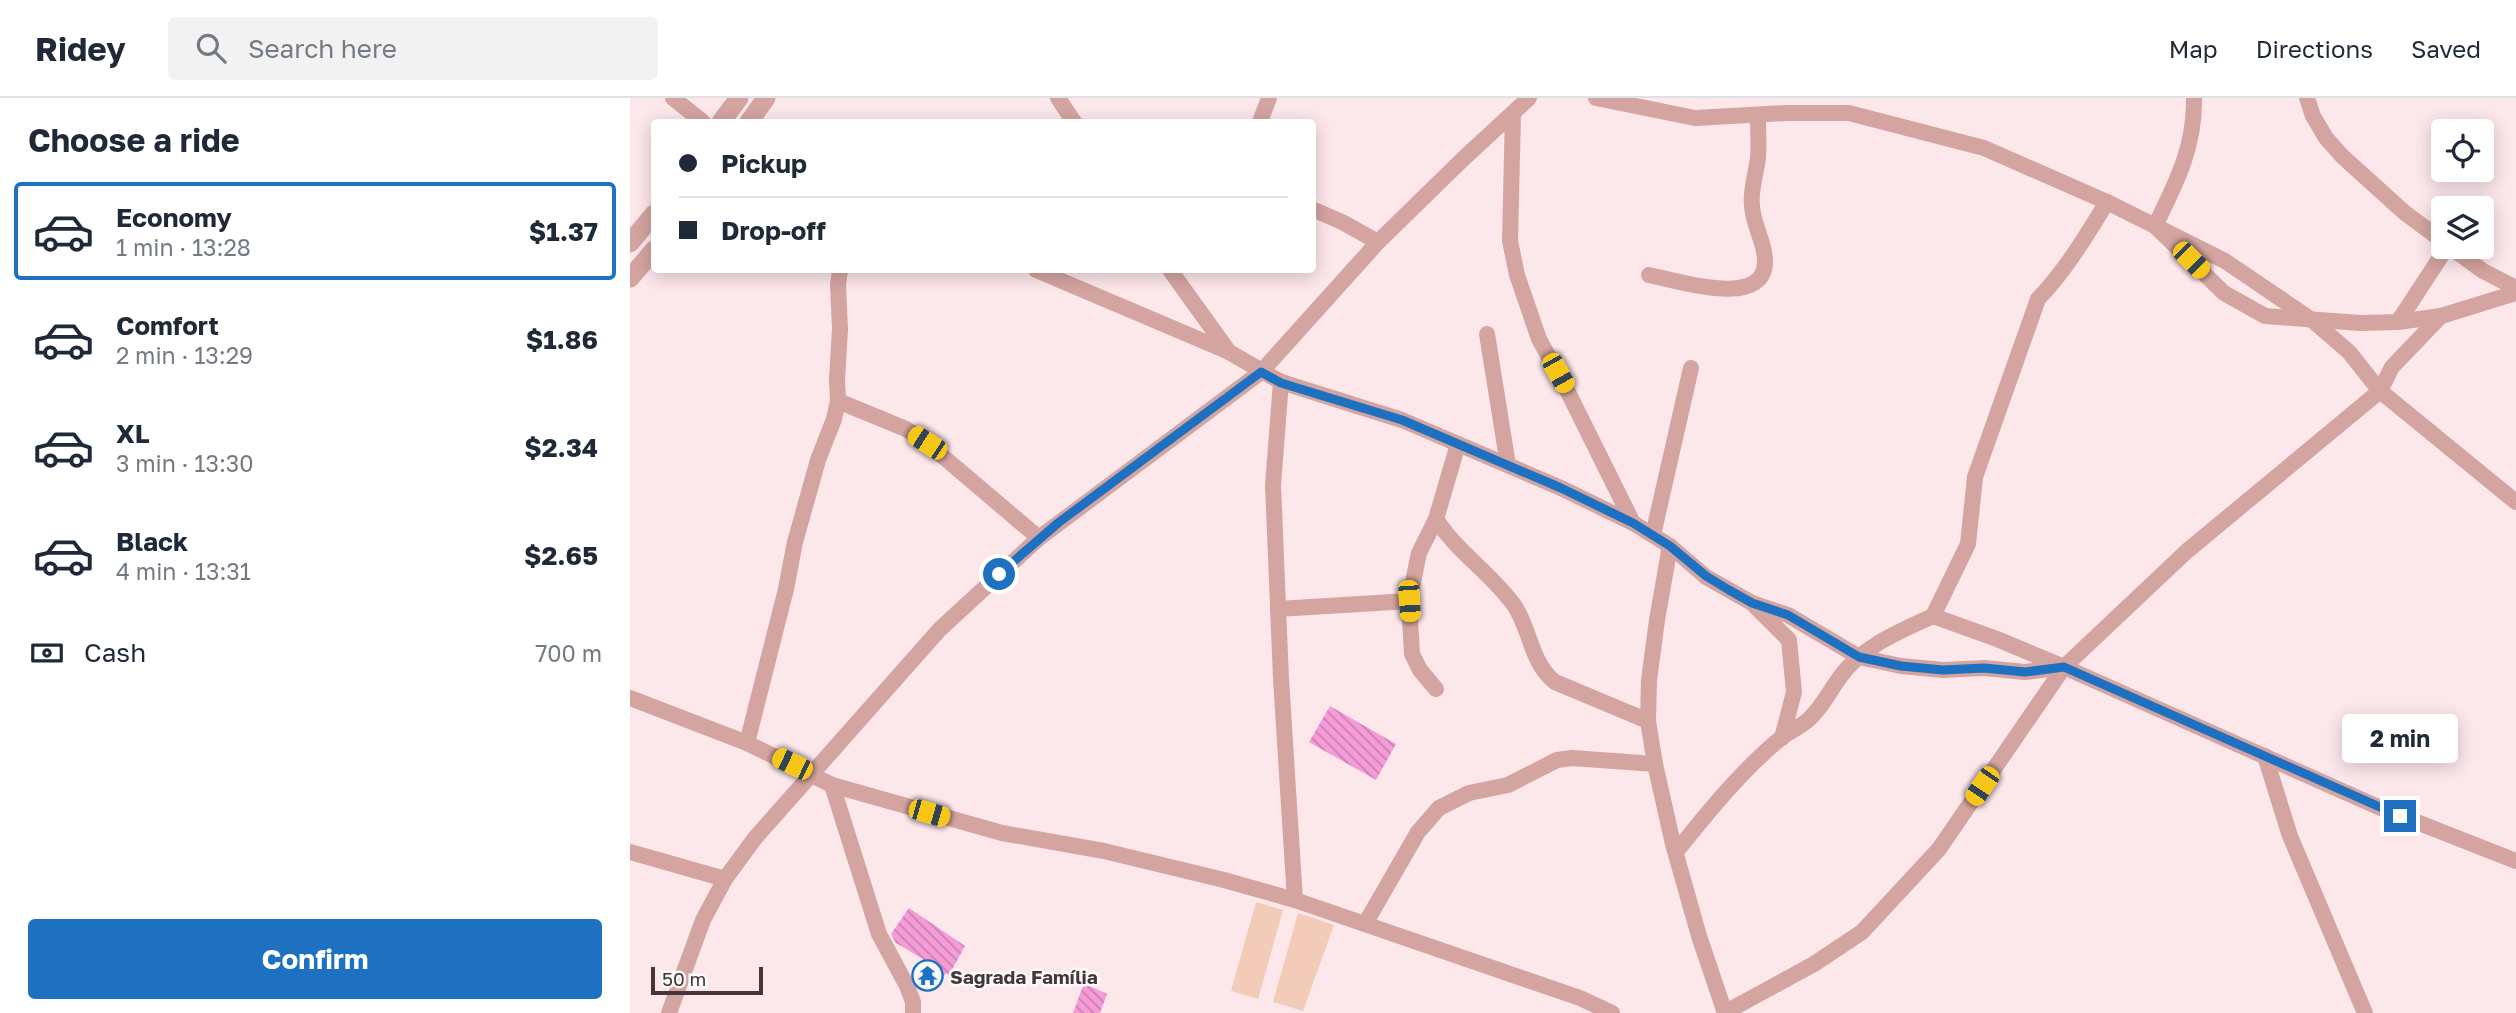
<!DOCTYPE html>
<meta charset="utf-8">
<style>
body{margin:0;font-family:"Golos Text",sans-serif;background:#f2f2f3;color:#1f2937;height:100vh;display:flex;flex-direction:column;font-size:26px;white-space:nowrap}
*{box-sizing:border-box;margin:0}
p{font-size:23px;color:#747a83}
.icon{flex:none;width:38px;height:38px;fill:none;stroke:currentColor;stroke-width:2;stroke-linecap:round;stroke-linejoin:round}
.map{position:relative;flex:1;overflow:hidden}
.panel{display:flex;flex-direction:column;background:#fff;width:630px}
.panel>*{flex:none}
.guide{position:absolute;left:21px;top:21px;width:665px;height:154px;border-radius:7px;box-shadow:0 4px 18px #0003;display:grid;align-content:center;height:154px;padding:0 28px;background:#fff}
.controls{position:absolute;left:1801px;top:21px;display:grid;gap:14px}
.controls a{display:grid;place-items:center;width:63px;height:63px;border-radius:7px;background:#fff;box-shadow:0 4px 18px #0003;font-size:35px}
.scale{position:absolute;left:21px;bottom:18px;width:112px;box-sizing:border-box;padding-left:7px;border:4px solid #433539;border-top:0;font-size:19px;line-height:24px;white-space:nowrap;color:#433539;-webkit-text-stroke:5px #fafafa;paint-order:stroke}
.end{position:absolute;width:32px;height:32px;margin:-16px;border:9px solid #1e71c0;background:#fff;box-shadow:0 0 0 4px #fff}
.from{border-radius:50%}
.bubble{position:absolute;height:49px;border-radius:7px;background:#fff;box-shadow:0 4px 18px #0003;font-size:23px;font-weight:700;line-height:49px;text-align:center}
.car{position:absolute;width:21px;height:42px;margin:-21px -10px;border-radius:9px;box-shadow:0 0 5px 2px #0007;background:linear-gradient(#f5c518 24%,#345 0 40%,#f5c518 0 76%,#345 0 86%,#f5c518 0)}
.guide b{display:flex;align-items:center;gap:24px;height:66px;font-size:26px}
.guide b+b{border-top:2px solid #e0e1e3}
.guide i{width:18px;height:18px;background:#1f2937}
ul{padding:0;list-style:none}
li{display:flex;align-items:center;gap:21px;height:98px;margin:0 14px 10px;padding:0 14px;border:4px solid transparent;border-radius:7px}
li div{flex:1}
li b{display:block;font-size:26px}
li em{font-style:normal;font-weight:700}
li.current{border-color:#1e71c0}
li>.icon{width:63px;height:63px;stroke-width:1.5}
h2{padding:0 28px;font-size:32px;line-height:84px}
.pay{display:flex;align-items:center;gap:18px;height:77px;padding:0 28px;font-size:26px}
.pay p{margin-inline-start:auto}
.action{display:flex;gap:14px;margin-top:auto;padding:14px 28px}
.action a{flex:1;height:80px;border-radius:7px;background:#1e71c0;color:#fff;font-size:28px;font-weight:700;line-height:80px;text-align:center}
header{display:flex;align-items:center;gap:42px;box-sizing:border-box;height:98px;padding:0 35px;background:#fff;border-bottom:2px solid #e0e1e3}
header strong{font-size:33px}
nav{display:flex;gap:38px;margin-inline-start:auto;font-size:24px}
.search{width:490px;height:63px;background:#f2f2f3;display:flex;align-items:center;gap:18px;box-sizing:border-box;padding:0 24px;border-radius:7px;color:#747a83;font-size:26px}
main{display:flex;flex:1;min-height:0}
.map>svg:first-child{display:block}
</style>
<header>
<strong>Ridey</strong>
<div class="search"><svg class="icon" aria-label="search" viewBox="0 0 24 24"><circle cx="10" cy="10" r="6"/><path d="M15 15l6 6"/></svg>Search here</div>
<nav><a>Map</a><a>Directions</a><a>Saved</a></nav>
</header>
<main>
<section class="panel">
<h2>Choose a ride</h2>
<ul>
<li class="current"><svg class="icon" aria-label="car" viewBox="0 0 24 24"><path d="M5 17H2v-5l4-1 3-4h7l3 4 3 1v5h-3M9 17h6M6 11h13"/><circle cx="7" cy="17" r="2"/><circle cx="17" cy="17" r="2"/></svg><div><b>Economy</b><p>1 min · 13:28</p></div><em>$1.37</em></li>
<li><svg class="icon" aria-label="car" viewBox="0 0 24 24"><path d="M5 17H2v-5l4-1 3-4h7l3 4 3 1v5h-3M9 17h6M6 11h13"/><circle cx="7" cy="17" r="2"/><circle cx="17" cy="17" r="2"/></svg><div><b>Comfort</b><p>2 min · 13:29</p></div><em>$1.86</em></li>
<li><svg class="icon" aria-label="car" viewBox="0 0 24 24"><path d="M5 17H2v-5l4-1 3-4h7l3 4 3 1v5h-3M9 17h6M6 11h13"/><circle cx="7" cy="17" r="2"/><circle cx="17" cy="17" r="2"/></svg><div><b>XL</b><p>3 min · 13:30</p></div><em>$2.34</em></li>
<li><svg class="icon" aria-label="car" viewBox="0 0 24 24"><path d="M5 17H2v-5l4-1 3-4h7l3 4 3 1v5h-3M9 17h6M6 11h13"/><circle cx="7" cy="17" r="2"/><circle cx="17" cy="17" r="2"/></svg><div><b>Black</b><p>4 min · 13:31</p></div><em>$2.65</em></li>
</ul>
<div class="pay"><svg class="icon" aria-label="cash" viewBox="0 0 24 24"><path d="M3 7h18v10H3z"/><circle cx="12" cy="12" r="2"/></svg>Cash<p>700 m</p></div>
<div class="action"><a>Confirm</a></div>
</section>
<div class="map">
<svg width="1886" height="915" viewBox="0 0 1886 915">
<defs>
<pattern id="building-back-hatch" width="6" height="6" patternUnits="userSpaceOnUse" patternTransform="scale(1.75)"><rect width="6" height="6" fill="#f59cd8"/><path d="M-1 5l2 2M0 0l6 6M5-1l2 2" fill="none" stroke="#c880b0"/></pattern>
</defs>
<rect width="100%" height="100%" fill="#fce7eb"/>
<g fill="#f2cbb9">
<path d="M 626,804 L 653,812 L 628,901 L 601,893 Z"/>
<path d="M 668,815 L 704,827 L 673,913 L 643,904 Z"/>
</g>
<g fill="url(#building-back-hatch)">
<path d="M 700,608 L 766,646 L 746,682 L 679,644 Z"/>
<path d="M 279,810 L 335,848 L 319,877 L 316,875 L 303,893 L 282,875 L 293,861 L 266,845 L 261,836 Z"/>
<path d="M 454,885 L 477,896 L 470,915 L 443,915 Z"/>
</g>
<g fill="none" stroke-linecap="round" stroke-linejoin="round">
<g stroke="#d4a4a0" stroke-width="16">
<path d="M 43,0 L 73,24"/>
<path d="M 428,0 L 444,24"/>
<path d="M 966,0 L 1065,20 L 1156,15 L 1219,15 L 1354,50 L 1477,104 L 1595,163 L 1682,222 L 1719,254 L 1750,293 L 1886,404"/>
<path d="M 1564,0 C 1565,49 1546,85 1525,128 L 1594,195 L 1635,218 L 1730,225 L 1768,224 L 1811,218 L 1886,195"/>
<path d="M 1677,0 L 1683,18 L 1696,40 L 1712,58 L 1775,115 L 1813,143"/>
<path d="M 883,15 L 880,143 L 887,177 L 909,241 L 937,292 L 1003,425"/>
<path d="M 630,24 L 639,0"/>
<path d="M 682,111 L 712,124 L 748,144"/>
<path d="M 1820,149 L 1853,173 L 1886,190"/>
<path d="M 406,172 L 599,254 L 651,284 L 772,322 L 931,390 L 1003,425 L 1040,448 L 1076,479 L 1122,505 L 1158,517 L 1229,559 L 1271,568 L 1313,572 L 1354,570 L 1395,574 L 1434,569"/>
<path d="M 540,172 L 599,254"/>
<path d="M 1019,177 C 1045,182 1138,213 1135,161 C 1134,143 1123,126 1122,108 C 1120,93 1126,76 1128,60 C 1129,46 1128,31 1128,17"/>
<path d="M 1768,224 L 1817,149"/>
<path d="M 857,236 L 878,367"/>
<path d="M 651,284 L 643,387 L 651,581 L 665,802"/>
<path d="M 208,303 L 276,331 L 297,345 L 409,440"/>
<path d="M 828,346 L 806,421 C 827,454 861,475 884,507 C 901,532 900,564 925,584 L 1018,623"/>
<path d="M 806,421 L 789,455 L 779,503 L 782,556 L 790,572 L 806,591"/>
<path d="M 1023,437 L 1061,270"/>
<path d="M 1040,448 L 1027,522 L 1019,582 L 1018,623 L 1025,666 L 1043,746 L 1069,838 L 1095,915"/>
<path d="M 1125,508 L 1159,542 L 1164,594 L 1152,640"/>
<path d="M 648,511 L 779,503"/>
<path d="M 1303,518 L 1367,541 L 1434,569 L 1746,708 L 1886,763"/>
<path d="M 0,600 L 117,645 L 202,687 L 372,735 L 474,753 L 594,782 L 665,802 L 950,900 L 982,915"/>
<path d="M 117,645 L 156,491 L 165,444 L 188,362 L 204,321 L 208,303 L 207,282 L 210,231 L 208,187 L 210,172"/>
<path d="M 1635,658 L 1660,738 L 1735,915"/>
<path d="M 202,687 L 249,836 L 277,888 L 283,904 L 283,915"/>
<path d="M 0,754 L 95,781"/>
<path d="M 1046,754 C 1078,714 1111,673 1151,640 C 1159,634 1170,629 1178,622 C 1192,610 1199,594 1210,579 C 1231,549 1270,533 1303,518 L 1338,446 L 1345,379 L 1408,201 C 1436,172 1456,138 1477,104"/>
<path d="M 735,826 L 788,734 L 809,710 L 839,695 L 878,687 L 927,662 L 942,660 L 1025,666"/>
<path d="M 39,915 L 73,822 L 95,781 L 125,740 L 310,531 L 409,440 L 631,274 L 748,144 L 833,61 L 899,0"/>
<path d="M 1094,915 L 1184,866 L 1232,834 L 1309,751 L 1434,569 L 1557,453 L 1750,293 L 1762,269 L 1811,218"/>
</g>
<g stroke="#d4a4a0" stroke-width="19">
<path d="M 91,24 L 109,0"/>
<path d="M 119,24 L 136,0"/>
<path d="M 0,145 L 24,116"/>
<path d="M 0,180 L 24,152"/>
</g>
</g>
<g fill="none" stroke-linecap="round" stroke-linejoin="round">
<path stroke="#1e71c0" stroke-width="9" d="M 369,476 L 428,425 L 631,274 L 651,285 L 772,322 L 931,390 L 1003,425 L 1040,448 L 1076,478 L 1099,492 L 1122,505 L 1158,517 L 1229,559 L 1271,568 L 1313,572 L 1354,570 L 1395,574 L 1434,569 L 1770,718"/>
</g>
<defs>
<symbol id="temple-ring" viewBox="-11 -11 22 22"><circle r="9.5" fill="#fafafa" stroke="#1e71c0" stroke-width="1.5"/><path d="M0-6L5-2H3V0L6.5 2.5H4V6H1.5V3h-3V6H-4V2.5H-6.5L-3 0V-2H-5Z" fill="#1e71c0"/></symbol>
</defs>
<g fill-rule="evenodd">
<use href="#temple-ring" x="280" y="860" width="35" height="35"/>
</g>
<g text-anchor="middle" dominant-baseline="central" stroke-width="5" stroke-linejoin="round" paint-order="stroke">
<g font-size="19" font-weight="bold" fill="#433539" stroke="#fafafa" text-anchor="start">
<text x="320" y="878">Sagrada Família</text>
</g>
</g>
</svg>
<div class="controls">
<a><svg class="icon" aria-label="locate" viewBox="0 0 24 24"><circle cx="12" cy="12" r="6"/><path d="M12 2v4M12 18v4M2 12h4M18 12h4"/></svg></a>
<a><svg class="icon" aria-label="layers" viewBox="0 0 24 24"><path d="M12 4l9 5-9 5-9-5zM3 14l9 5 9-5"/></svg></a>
</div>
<div class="scale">50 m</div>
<i class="end from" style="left:369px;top:476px"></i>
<i class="end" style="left:1770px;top:718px"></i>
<div class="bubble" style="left:1712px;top:616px;width:116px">2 min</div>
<i class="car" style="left:1561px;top:162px;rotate:135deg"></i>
<i class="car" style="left:928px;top:275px;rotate:151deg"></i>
<i class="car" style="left:297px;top:345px;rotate:303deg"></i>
<i class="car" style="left:779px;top:503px;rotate:176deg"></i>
<i class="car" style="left:162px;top:666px;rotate:296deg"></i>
<i class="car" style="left:1352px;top:688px;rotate:214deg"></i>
<i class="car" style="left:299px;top:715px;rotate:106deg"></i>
<div class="guide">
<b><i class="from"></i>Pickup</b>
<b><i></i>Drop-off</b>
</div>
</div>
</main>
